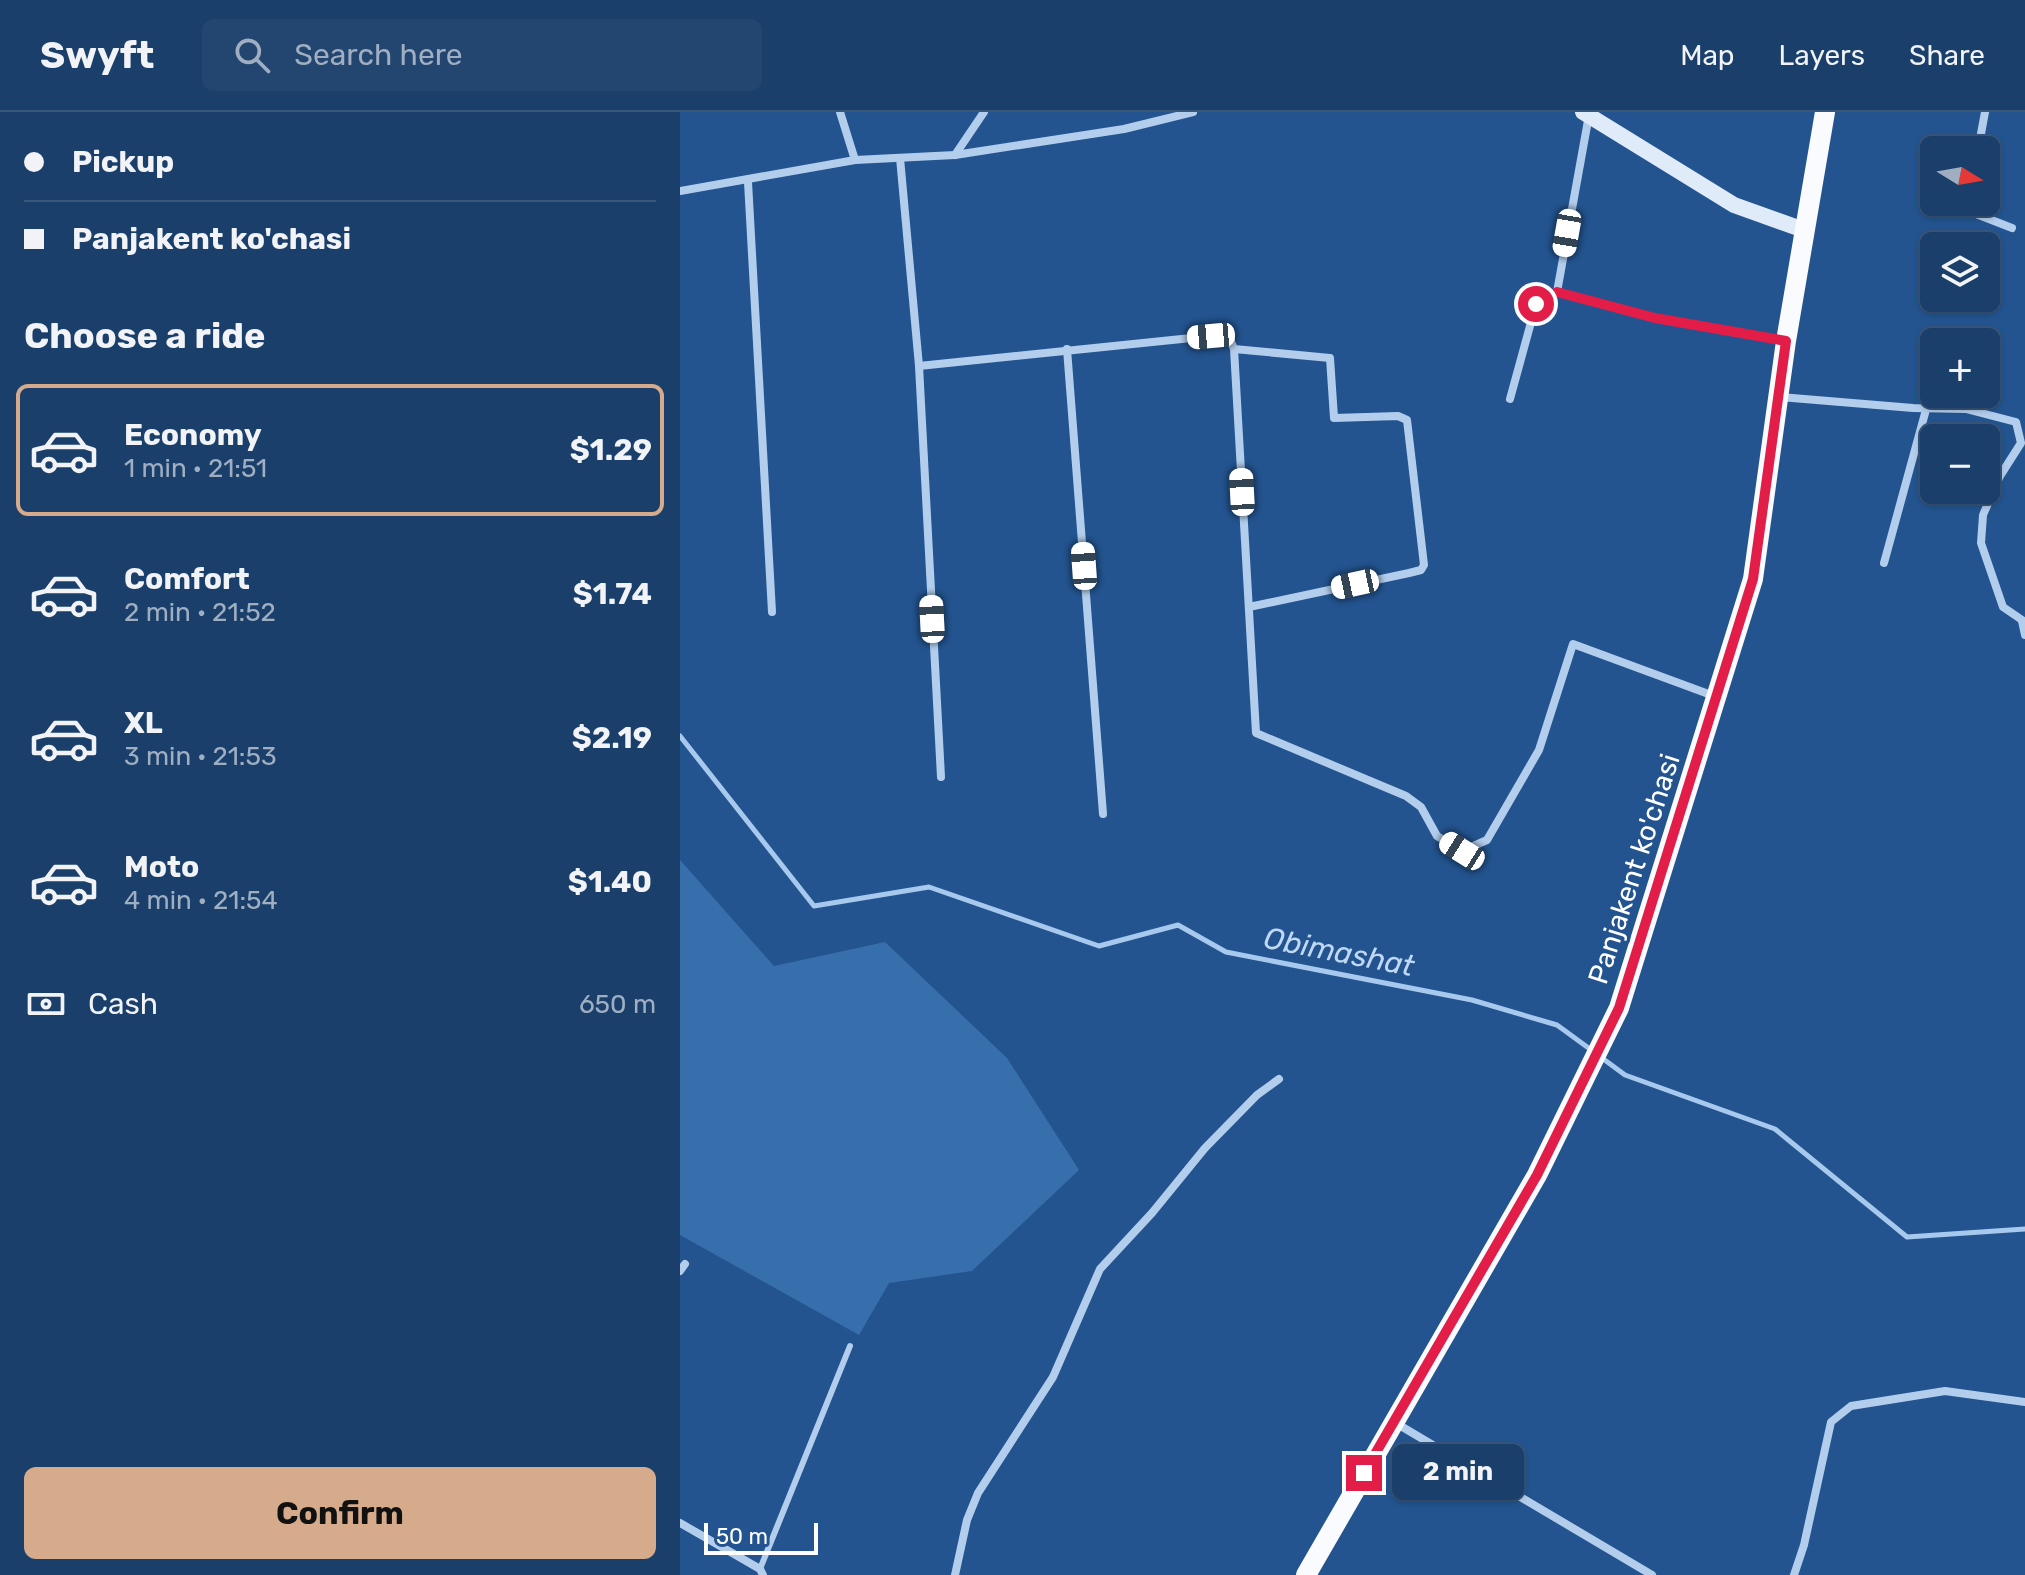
<!DOCTYPE html>
<meta charset="utf-8">
<style>
body{margin:0;font-family:Rubik,sans-serif;background:#234671;color:#f1f3f6;height:100vh;display:flex;flex-direction:column;font-size:30px;white-space:nowrap}
*{box-sizing:border-box;margin:0}
p{font-size:26px;color:#9fafc1}
.icon{flex:none;width:44px;height:44px;fill:none;stroke:currentColor;stroke-width:2;stroke-linecap:round;stroke-linejoin:round}
.map{position:relative;flex:1;overflow:hidden}
.sheet{display:flex;flex-direction:column;background:#1a3f6b;width:680px}
.sheet>*{flex:none}
.guide{display:grid;align-content:center;height:176px;padding:0 24px;background:#1a3f6b}
.needle{width:52px;rotate:101deg}
.fabs{position:absolute;left:1240px;top:24px;display:grid;gap:16px}
.fabs a{display:grid;place-items:center;width:80px;height:80px;border-radius:12px;background:#1a3f6b;box-shadow:0 2px 6px #0004,0 0 0 2px #38587e;font-size:40px}
.scale{position:absolute;left:24px;bottom:20px;width:114px;box-sizing:border-box;padding-left:8px;border:4px solid #fff;border-top:0;font-size:22px;line-height:28px;white-space:nowrap;color:#fff;-webkit-text-stroke:6px #23548f;paint-order:stroke}
.end{position:absolute;width:36px;height:36px;margin:-18px;border:10px solid #e11d48;background:#fff;box-shadow:0 0 0 4px #fff}
.from{border-radius:50%}
.bubble{position:absolute;height:56px;border-radius:12px;background:#1a3f6b;box-shadow:0 2px 6px #0004,0 0 0 2px #38587e;font-size:26px;font-weight:700;line-height:56px;text-align:center}
.car{position:absolute;width:24px;height:48px;margin:-24px -12px;border-radius:10px;box-shadow:0 0 6px 2px #0007;background:linear-gradient(#fff 24%,#345 0 40%,#fff 0 76%,#345 0 86%,#fff 0)}
.guide b{display:flex;align-items:center;gap:28px;height:76px;font-size:30px}
.guide b+b{border-top:2px solid #38587e}
.guide i{width:20px;height:20px;background:#f1f3f6}
ul{padding:0;list-style:none}
li{display:flex;align-items:center;gap:24px;height:132px;margin:0 16px 12px;padding:0 8px;border:4px solid transparent;border-radius:12px}
li div{flex:1}
li b{display:block;font-size:30px}
li em{font-style:normal;font-weight:700}
li.active{border-color:#d6ab8b}
li>.icon{width:72px;height:72px;stroke-width:1.5}
h2{padding:0 24px;font-size:36px;line-height:96px}
.pay{display:flex;align-items:center;gap:20px;height:88px;padding:0 24px;font-size:30px}
.pay p{margin-inline-start:auto}
.cta{display:flex;gap:16px;margin-top:auto;padding:16px 24px}
.cta a{flex:1;height:92px;border-radius:12px;background:#d6ab8b;color:#111;font-size:32px;font-weight:700;line-height:92px;text-align:center}
header{display:flex;align-items:center;gap:48px;box-sizing:border-box;height:112px;padding:0 40px;background:#1a3f6b;border-bottom:2px solid #38587e}
header strong{font-size:38px}
nav{display:flex;gap:44px;margin-inline-start:auto;font-size:28px}
.search{width:560px;height:72px;background:#234671;display:flex;align-items:center;gap:20px;box-sizing:border-box;padding:0 28px;border-radius:12px;color:#9fafc1;font-size:30px}
main{display:flex;flex:1;min-height:0}
.map>svg:first-child{display:block}
</style>
<header>
<strong>Swyft</strong>
<div class="search"><svg class="icon" aria-label="search" viewBox="0 0 24 24"><circle cx="10" cy="10" r="6"/><path d="M15 15l6 6"/></svg>Search here</div>
<nav><a>Map</a><a>Layers</a><a>Share</a></nav>
</header>
<main>
<section class="sheet">
<div class="guide">
<b><i class="from"></i>Pickup</b>
<b><i></i>Panjakent ko'chasi</b>
</div>
<h2>Choose a ride</h2>
<ul>
<li class="active"><svg class="icon" aria-label="car" viewBox="0 0 24 24"><path d="M5 17H2v-5l4-1 3-4h7l3 4 3 1v5h-3M9 17h6M6 11h13"/><circle cx="7" cy="17" r="2"/><circle cx="17" cy="17" r="2"/></svg><div><b>Economy</b><p>1 min · 21:51</p></div><em>$1.29</em></li>
<li><svg class="icon" aria-label="car" viewBox="0 0 24 24"><path d="M5 17H2v-5l4-1 3-4h7l3 4 3 1v5h-3M9 17h6M6 11h13"/><circle cx="7" cy="17" r="2"/><circle cx="17" cy="17" r="2"/></svg><div><b>Comfort</b><p>2 min · 21:52</p></div><em>$1.74</em></li>
<li><svg class="icon" aria-label="car" viewBox="0 0 24 24"><path d="M5 17H2v-5l4-1 3-4h7l3 4 3 1v5h-3M9 17h6M6 11h13"/><circle cx="7" cy="17" r="2"/><circle cx="17" cy="17" r="2"/></svg><div><b>XL</b><p>3 min · 21:53</p></div><em>$2.19</em></li>
<li><svg class="icon" aria-label="car" viewBox="0 0 24 24"><path d="M5 17H2v-5l4-1 3-4h7l3 4 3 1v5h-3M9 17h6M6 11h13"/><circle cx="7" cy="17" r="2"/><circle cx="17" cy="17" r="2"/></svg><div><b>Moto</b><p>4 min · 21:54</p></div><em>$1.40</em></li>
</ul>
<div class="pay"><svg class="icon" aria-label="cash" viewBox="0 0 24 24"><path d="M3 7h18v10H3z"/><circle cx="12" cy="12" r="2"/></svg>Cash<p>650 m</p></div>
<div class="cta"><a>Confirm</a></div>
</section>
<div class="map">
<svg width="1345" height="1463" viewBox="0 0 1345 1463">
<rect width="100%" height="100%" fill="#23548f"/>
<path fill="#376eac" d="M 0,748 L 94,854 L 205,830 L 327,946 L 399,1058 L 292,1159 L 209,1171 L 179,1223 L 0,1123 Z"/>
<g fill="none" stroke-linecap="round" stroke-linejoin="round">
<g stroke="#a7c9ed" stroke-width="5">
<path d="M 0,624 L 134,794 L 249,775 L 419,834 L 498,813 L 546,840 L 792,888 L 877,913 L 914,940"/>
<path d="M 922,946 L 945,963 L 1095,1017 L 1227,1125 L 1345,1117"/>
</g>
<path stroke="#b3ceec" stroke-width="6" d="M 80,1457 L 170,1234"/>
<g stroke="#b3ceec" stroke-width="8">
<path d="M 160,0 L 175,48"/>
<path d="M 909,3 L 877,180 L 975,206 L 1106,229"/>
<path d="M 1298,38 L 1305,0"/>
<path d="M 275,43 L 304,0"/>
<path d="M 220,46 L 239,254 L 261,665"/>
<path d="M 68,70 L 92,500"/>
<path d="M 0,79 L 175,48 L 275,43 L 444,17 L 513,0"/>
<path d="M 1289,90 L 1291,100 L 1332,116"/>
<path d="M 387,237 L 423,702"/>
<path d="M 554,237 L 576,621 L 726,684 L 741,695 L 757,724 L 782,739 L 807,728 L 859,638 L 893,532 L 1034,584"/>
<path d="M 239,254 L 531,224 L 550,227 L 554,237 L 650,246 L 654,306 L 718,304 L 727,308 L 744,453 L 741,458 L 729,461 L 569,495"/>
<path d="M 1100,285 L 1233,296 L 1286,297 L 1336,310 L 1341,331 L 1320,364 L 1303,403 L 1301,431 L 1323,495 L 1345,510"/>
<path d="M 830,287 L 856,192 L 877,180"/>
<path d="M 1204,451 L 1247,294"/>
<path d="M 1342,509 L 1345,523"/>
<path d="M 0,1159 L 5,1152"/>
<path d="M 714,1310 L 972,1463"/>
<path d="M 0,1411 L 80,1457 L 83,1463"/>
<path d="M 275,1463 L 287,1408 L 298,1381 L 373,1265 L 420,1157 L 472,1101 L 525,1036 L 577,983 L 599,967"/>
<path d="M 1114,1463 L 1124,1433 L 1151,1310 L 1171,1294 L 1265,1279 L 1345,1290"/>
</g>
<path stroke="#dfebf9" stroke-width="16" d="M 903,0 L 1054,93 L 1124,118"/>
<path stroke="#f9fbff" stroke-width="20" d="M 626,1463 L 857,1063 L 939,896 L 1073,467 L 1106,229 L 1145,0"/>
</g>
<g fill="none" stroke-linecap="round" stroke-linejoin="round">
<path stroke="#e11d48" stroke-width="10" d="M 684,1361 L 857,1063 L 939,896 L 1073,467 L 1106,229 L 975,206 L 877,180 L 856,192"/>
</g>
<g text-anchor="middle" dominant-baseline="central" stroke-width="7" stroke-linejoin="round" paint-order="stroke">
<g font-size="28" fill="#fff" stroke="#23548f">
<text transform="translate(954 757) rotate(-72)">Panjakent ko'chasi</text>
</g>
<g font-size="30" font-style="italic" fill="#bfd8f3" stroke="#23548f">
<text transform="translate(659 840) rotate(11)">Obimashat</text>
</g>
</g>
</svg>
<div class="fabs">
<a><svg class="needle" viewBox="-14 -14 28 28"><path d="M0-13l5 13h-10z" fill="#e53935"/><path d="M0 13l5-13h-10z" fill="#9fafc1"/></svg></a>
<a><svg class="icon" aria-label="layers" viewBox="0 0 24 24"><path d="M12 4l9 5-9 5-9-5zM3 14l9 5 9-5"/></svg></a>
<a>+</a>
<a>−</a>
</div>
<div class="scale">50 m</div>
<i class="end from" style="left:856px;top:192px"></i>
<i class="end" style="left:684px;top:1361px"></i>
<div class="bubble" style="left:712px;top:1332px;width:132px">2 min</div>
<i class="car" style="left:887px;top:121px;rotate:190deg"></i>
<i class="car" style="left:531px;top:224px;rotate:265deg"></i>
<i class="car" style="left:562px;top:380px;rotate:357deg"></i>
<i class="car" style="left:404px;top:454px;rotate:356deg"></i>
<i class="car" style="left:675px;top:472px;rotate:258deg"></i>
<i class="car" style="left:252px;top:507px;rotate:357deg"></i>
<i class="car" style="left:782px;top:739px;rotate:302deg"></i>
</div>
</main>
